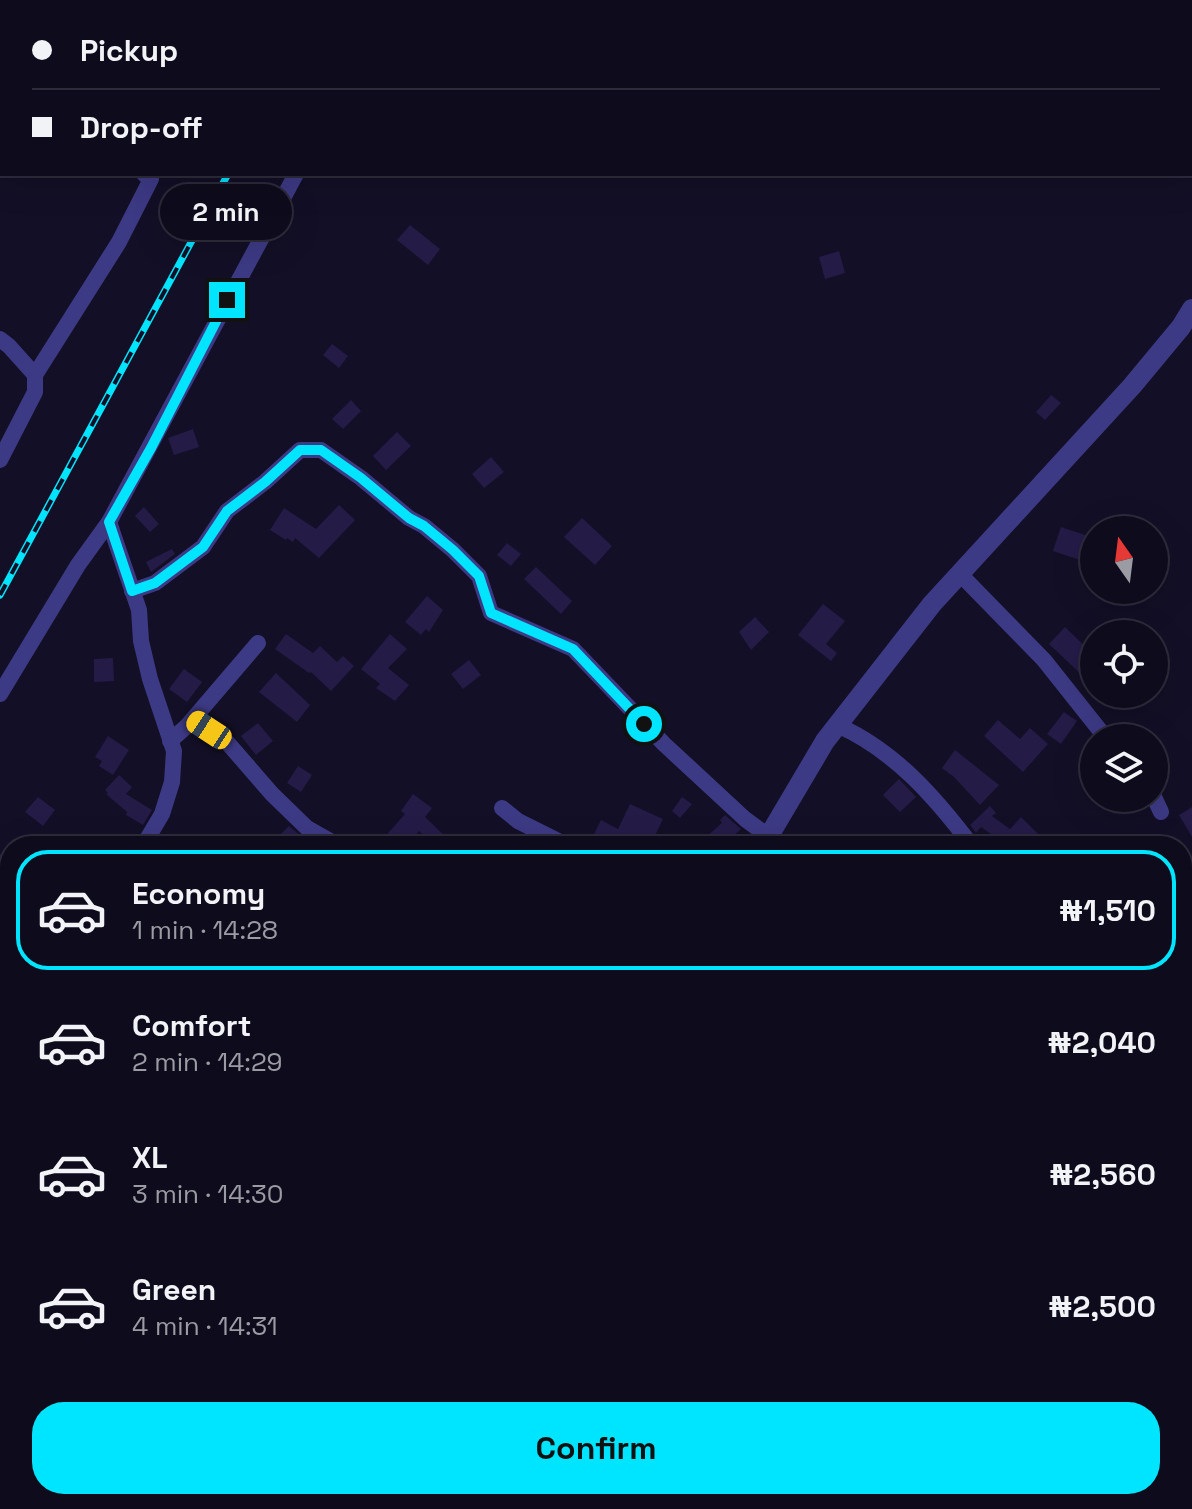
<!DOCTYPE html>
<meta charset="utf-8">
<style>
body{margin:0;font-family:"Space Grotesk",sans-serif;background:#1c1929;color:#f1f3f6;height:100vh;display:flex;flex-direction:column;font-size:30px;white-space:nowrap}
*{box-sizing:border-box;margin:0}
p{font-size:26px;color:#9b9ba3}
.icon{flex:none;width:44px;height:44px;fill:none;stroke:currentColor;stroke-width:2;stroke-linecap:round;stroke-linejoin:round}
.map{position:relative;flex:1;overflow:hidden}
.details{position:absolute;left:0px;top:836px;width:1192px;height:674px;display:flex;flex-direction:column;background:#0e0b1c;border-radius:32px 32px 0 0;box-shadow:0 8px 32px #0002,0 0 0 2px #2e2b3b}
.details>*{flex:none}
.hud{position:absolute;left:0px;top:0px;width:1192px;height:176px;box-shadow:0 8px 32px #0002,0 0 0 2px #2e2b3b;display:grid;align-content:center;height:176px;padding:0 32px;background:#0e0b1c}
.needle{width:52px;rotate:346deg}
.tools{position:absolute;left:1080px;top:516px;display:grid;gap:16px}
.tools a{display:grid;place-items:center;width:88px;height:88px;border-radius:50%;background:#0e0b1c;box-shadow:0 8px 32px #0002,0 0 0 2px #2e2b3b;font-size:40px}
.end{position:absolute;width:36px;height:36px;margin:-18px;border:10px solid #00e5ff;background:#111;box-shadow:0 0 0 4px #111}
.from{border-radius:50%}
.bubble{position:absolute;height:56px;border-radius:28px;background:#0e0b1c;box-shadow:0 8px 32px #0002,0 0 0 2px #2e2b3b;font-size:26px;font-weight:600;line-height:56px;text-align:center}
.car{position:absolute;width:24px;height:48px;margin:-24px -12px;border-radius:10px;box-shadow:0 0 6px 2px #0007;background:linear-gradient(#f5c518 24%,#345 0 40%,#f5c518 0 76%,#345 0 86%,#f5c518 0)}
.hud b{display:flex;align-items:center;gap:28px;height:76px;font-size:30px}
.hud b+b{border-top:2px solid #2e2b3b}
.hud i{width:20px;height:20px;background:#f1f3f6}
ul{padding:14px 0 0;list-style:none}
li{display:flex;align-items:center;gap:24px;height:120px;margin:0 16px 12px;padding:0 16px;border:4px solid transparent;border-radius:32px}
li div{flex:1}
li b{display:block;font-size:30px}
li em{font-style:normal;font-weight:600}
li.current{border-color:#00e5ff}
li>.icon{width:72px;height:72px;stroke-width:1.5}
.button{display:flex;gap:16px;margin-top:auto;padding:16px 32px}
.button a{flex:1;height:92px;border-radius:32px;background:#00e5ff;color:#111;font-size:32px;font-weight:600;line-height:92px;text-align:center}
.map>svg:first-child{display:block}
</style>
<div class="map">
<svg width="1192" height="1509" viewBox="0 0 1192 1509">
<rect width="100%" height="100%" fill="#130f26"/>
<g fill="#241b47">
<path d="M 410,225 L 440,249 L 428,265 L 397,240 Z"/>
<path d="M 839,251 L 845,273 L 825,279 L 819,257 Z"/>
<path d="M 332,344 L 348,356 L 339,368 L 323,355 Z"/>
<path d="M 1051,395 L 1061,403 L 1045,420 L 1036,412 Z"/>
<path d="M 351,400 L 361,411 L 343,429 L 332,419 Z"/>
<path d="M 193,429 L 199,447 L 174,455 L 168,438 Z"/>
<path d="M 397,432 L 411,446 L 386,470 L 373,456 Z"/>
<path d="M 491,457 L 504,472 L 484,488 L 472,474 Z"/>
<path d="M 339,505 L 355,520 L 319,558 L 295,538 L 293,542 L 287,538 L 286,540 L 270,530 L 284,508 L 316,529 Z"/>
<path d="M 144,507 L 159,524 L 150,532 L 135,516 Z"/>
<path d="M 582,518 L 612,546 L 595,565 L 564,537 Z"/>
<path d="M 1061,527 L 1088,536 L 1080,560 L 1053,551 Z"/>
<path d="M 507,543 L 521,554 L 511,566 L 497,555 Z"/>
<path d="M 172,549 L 175,554 L 151,572 L 146,562 Z"/>
<path d="M 536,567 L 572,601 L 561,614 L 524,579 Z"/>
<path d="M 427,596 L 443,610 L 429,632 L 426,629 L 421,635 L 405,622 Z"/>
<path d="M 823,604 L 845,621 L 826,644 L 837,653 L 831,661 L 798,635 Z"/>
<path d="M 755,617 L 769,632 L 751,650 L 739,632 Z"/>
<path d="M 1065,627 L 1094,655 L 1094,664 L 1083,676 L 1049,644 Z"/>
<path d="M 286,634 L 313,653 L 320,646 L 337,662 L 343,656 L 354,666 L 331,691 L 311,672 L 309,673 L 275,649 Z"/>
<path d="M 390,634 L 407,649 L 388,668 L 409,685 L 395,701 L 376,688 L 380,684 L 361,669 Z"/>
<path d="M 113,658 L 114,681 L 94,682 L 94,659 Z"/>
<path d="M 469,660 L 481,675 L 463,689 L 451,674 Z"/>
<path d="M 184,669 L 202,682 L 187,702 L 169,689 Z"/>
<path d="M 276,673 L 310,705 L 297,722 L 259,692 Z"/>
<path d="M 1064,712 L 1077,721 L 1061,744 L 1047,734 Z"/>
<path d="M 998,720 L 1020,739 L 1030,728 L 1048,744 L 1023,772 L 984,736 Z"/>
<path d="M 258,723 L 273,741 L 256,755 L 241,736 Z"/>
<path d="M 108,736 L 129,750 L 113,775 L 99,766 L 102,761 L 95,757 Z"/>
<path d="M 955,750 L 999,785 L 980,805 L 954,777 L 942,768 Z"/>
<path d="M 298,766 L 312,775 L 301,792 L 287,783 Z"/>
<path d="M 119,775 L 132,787 L 126,794 L 152,810 L 143,825 L 126,815 L 127,812 L 106,794 L 108,793 L 105,790 Z"/>
<path d="M 899,779 L 916,797 L 900,812 L 883,795 Z"/>
<path d="M 413,794 L 432,808 L 425,817 L 449,840 L 444,846 L 435,846 L 419,831 L 406,846 L 391,846 L 383,839 L 405,814 L 401,811 Z"/>
<path d="M 38,797 L 55,810 L 43,826 L 25,812 Z"/>
<path d="M 682,797 L 692,804 L 680,818 L 672,811 Z"/>
<path d="M 630,804 L 663,819 L 650,846 L 588,846 L 601,820 L 618,829 Z"/>
<path d="M 990,806 L 996,813 L 992,816 L 1010,829 L 1021,817 L 1038,834 L 1036,836 L 1046,846 L 993,846 L 999,840 L 981,827 L 976,833 L 970,825 Z"/>
<path d="M 1192,807 L 1192,837 L 1179,815 Z"/>
<path d="M 725,815 L 741,829 L 722,846 L 696,846 L 722,823 L 720,820 Z"/>
<path d="M 289,826 L 306,840 L 299,846 L 279,846 L 274,841 Z"/>
<path d="M 0,854 L 10,860 L 10,885 L 0,879 Z"/>
<path d="M 1182,907 L 1192,923 L 1192,965 L 1182,951 Z"/>
</g>
<g fill="none" stroke-linecap="round" stroke-linejoin="round">
<g stroke="#3d3a85" stroke-width="16">
<path d="M 54,2 L 54,0"/>
<path d="M 383,2 L 384,0"/>
<path d="M 1190,15 L 1192,15"/>
<path d="M 0,339 L 9,346 L 35,375 L 35,392 L 0,460"/>
<path d="M 35,375 L 119,242 L 151,179 L 144,174"/>
<path d="M 109,522 L 139,610 L 141,641 L 150,679 L 174,751 L 172,782 L 162,814 L 143,846"/>
<path d="M 960,574 L 1044,660 L 1106,738"/>
<path d="M 132,591 L 155,583 L 203,547 L 227,511 L 265,482 L 300,450 L 321,450 L 361,478 L 409,518 L 424,526 L 453,550 L 479,576 L 491,613 L 573,649 L 664,744 L 745,819 L 768,836"/>
<path d="M 0,694 L 78,565 L 109,522 L 296,174"/>
<path d="M 193,720 L 226,741 L 272,794 L 307,828 L 339,846"/>
<path d="M 837,725 C 894,750 935,797 972,846"/>
<path d="M 170,741 L 187,726 L 258,643"/>
<path d="M 1154,797 L 1161,812"/>
<path d="M 502,808 L 518,821 L 568,846"/>
<path d="M 1182,977 L 1192,992"/>
<path d="M 0,1030 L 10,1019"/>
<path d="M 1182,1082 L 1192,1073"/>
<path d="M 94,1509 L 105,1500"/>
<path d="M 612,1509 L 619,1500"/>
</g>
<g stroke="#3d3a85" stroke-width="20">
<path d="M 763,846 L 825,741 L 932,604 L 1132,386 L 1181,327 L 1192,309"/>
<path d="M 0,1119 L 10,1124"/>
<path d="M 406,1500 L 414,1509"/>
<path d="M 442,1509 L 449,1500"/>
</g>
<defs>
<g id="rail">
<path d="M 321,2 L 322,0"/>
<path d="M 0,595 L 228,174"/>
</g>
</defs>
<use href="#rail" stroke="#00e5ff" stroke-width="7"/>
<use href="#rail" stroke="#130f26" stroke-width="4" stroke-dasharray="12" stroke-linecap="butt"/>
</g>
<g fill="none" stroke-linecap="round" stroke-linejoin="round">
<path stroke="#00e5ff" stroke-width="10" d="M 227,300 L 151,448 L 109,522 L 132,591 L 155,583 L 203,547 L 227,511 L 265,482 L 300,450 L 321,450 L 361,478 L 409,518 L 424,526 L 453,550 L 479,576 L 491,613 L 573,649 L 644,724"/>
</g>
</svg>
<div class="tools">
<a><svg class="needle" viewBox="-14 -14 28 28"><path d="M0-13l5 13h-10z" fill="#e53935"/><path d="M0 13l5-13h-10z" fill="#9b9ba3"/></svg></a>
<a><svg class="icon" aria-label="locate" viewBox="0 0 24 24"><circle cx="12" cy="12" r="6"/><path d="M12 2v4M12 18v4M2 12h4M18 12h4"/></svg></a>
<a><svg class="icon" aria-label="layers" viewBox="0 0 24 24"><path d="M12 4l9 5-9 5-9-5zM3 14l9 5 9-5"/></svg></a>
</div>
<i class="end from" style="left:644px;top:724px"></i>
<i class="end" style="left:227px;top:300px"></i>
<div class="bubble" style="left:160px;top:184px;width:132px">2 min</div>
<i class="car" style="left:209px;top:730px;rotate:303deg"></i>
<div class="hud">
<b><i class="from"></i>Pickup</b>
<b><i></i>Drop-off</b>
</div>
<section class="details">
<ul>
<li class="current"><svg class="icon" aria-label="car" viewBox="0 0 24 24"><path d="M5 17H2v-5l4-1 3-4h7l3 4 3 1v5h-3M9 17h6M6 11h13"/><circle cx="7" cy="17" r="2"/><circle cx="17" cy="17" r="2"/></svg><div><b>Economy</b><p>1 min · 14:28</p></div><em>₦1,510</em></li>
<li><svg class="icon" aria-label="car" viewBox="0 0 24 24"><path d="M5 17H2v-5l4-1 3-4h7l3 4 3 1v5h-3M9 17h6M6 11h13"/><circle cx="7" cy="17" r="2"/><circle cx="17" cy="17" r="2"/></svg><div><b>Comfort</b><p>2 min · 14:29</p></div><em>₦2,040</em></li>
<li><svg class="icon" aria-label="car" viewBox="0 0 24 24"><path d="M5 17H2v-5l4-1 3-4h7l3 4 3 1v5h-3M9 17h6M6 11h13"/><circle cx="7" cy="17" r="2"/><circle cx="17" cy="17" r="2"/></svg><div><b>XL</b><p>3 min · 14:30</p></div><em>₦2,560</em></li>
<li><svg class="icon" aria-label="car" viewBox="0 0 24 24"><path d="M5 17H2v-5l4-1 3-4h7l3 4 3 1v5h-3M9 17h6M6 11h13"/><circle cx="7" cy="17" r="2"/><circle cx="17" cy="17" r="2"/></svg><div><b>Green</b><p>4 min · 14:31</p></div><em>₦2,500</em></li>
</ul>
<div class="button"><a>Confirm</a></div>
</section>
</div>
